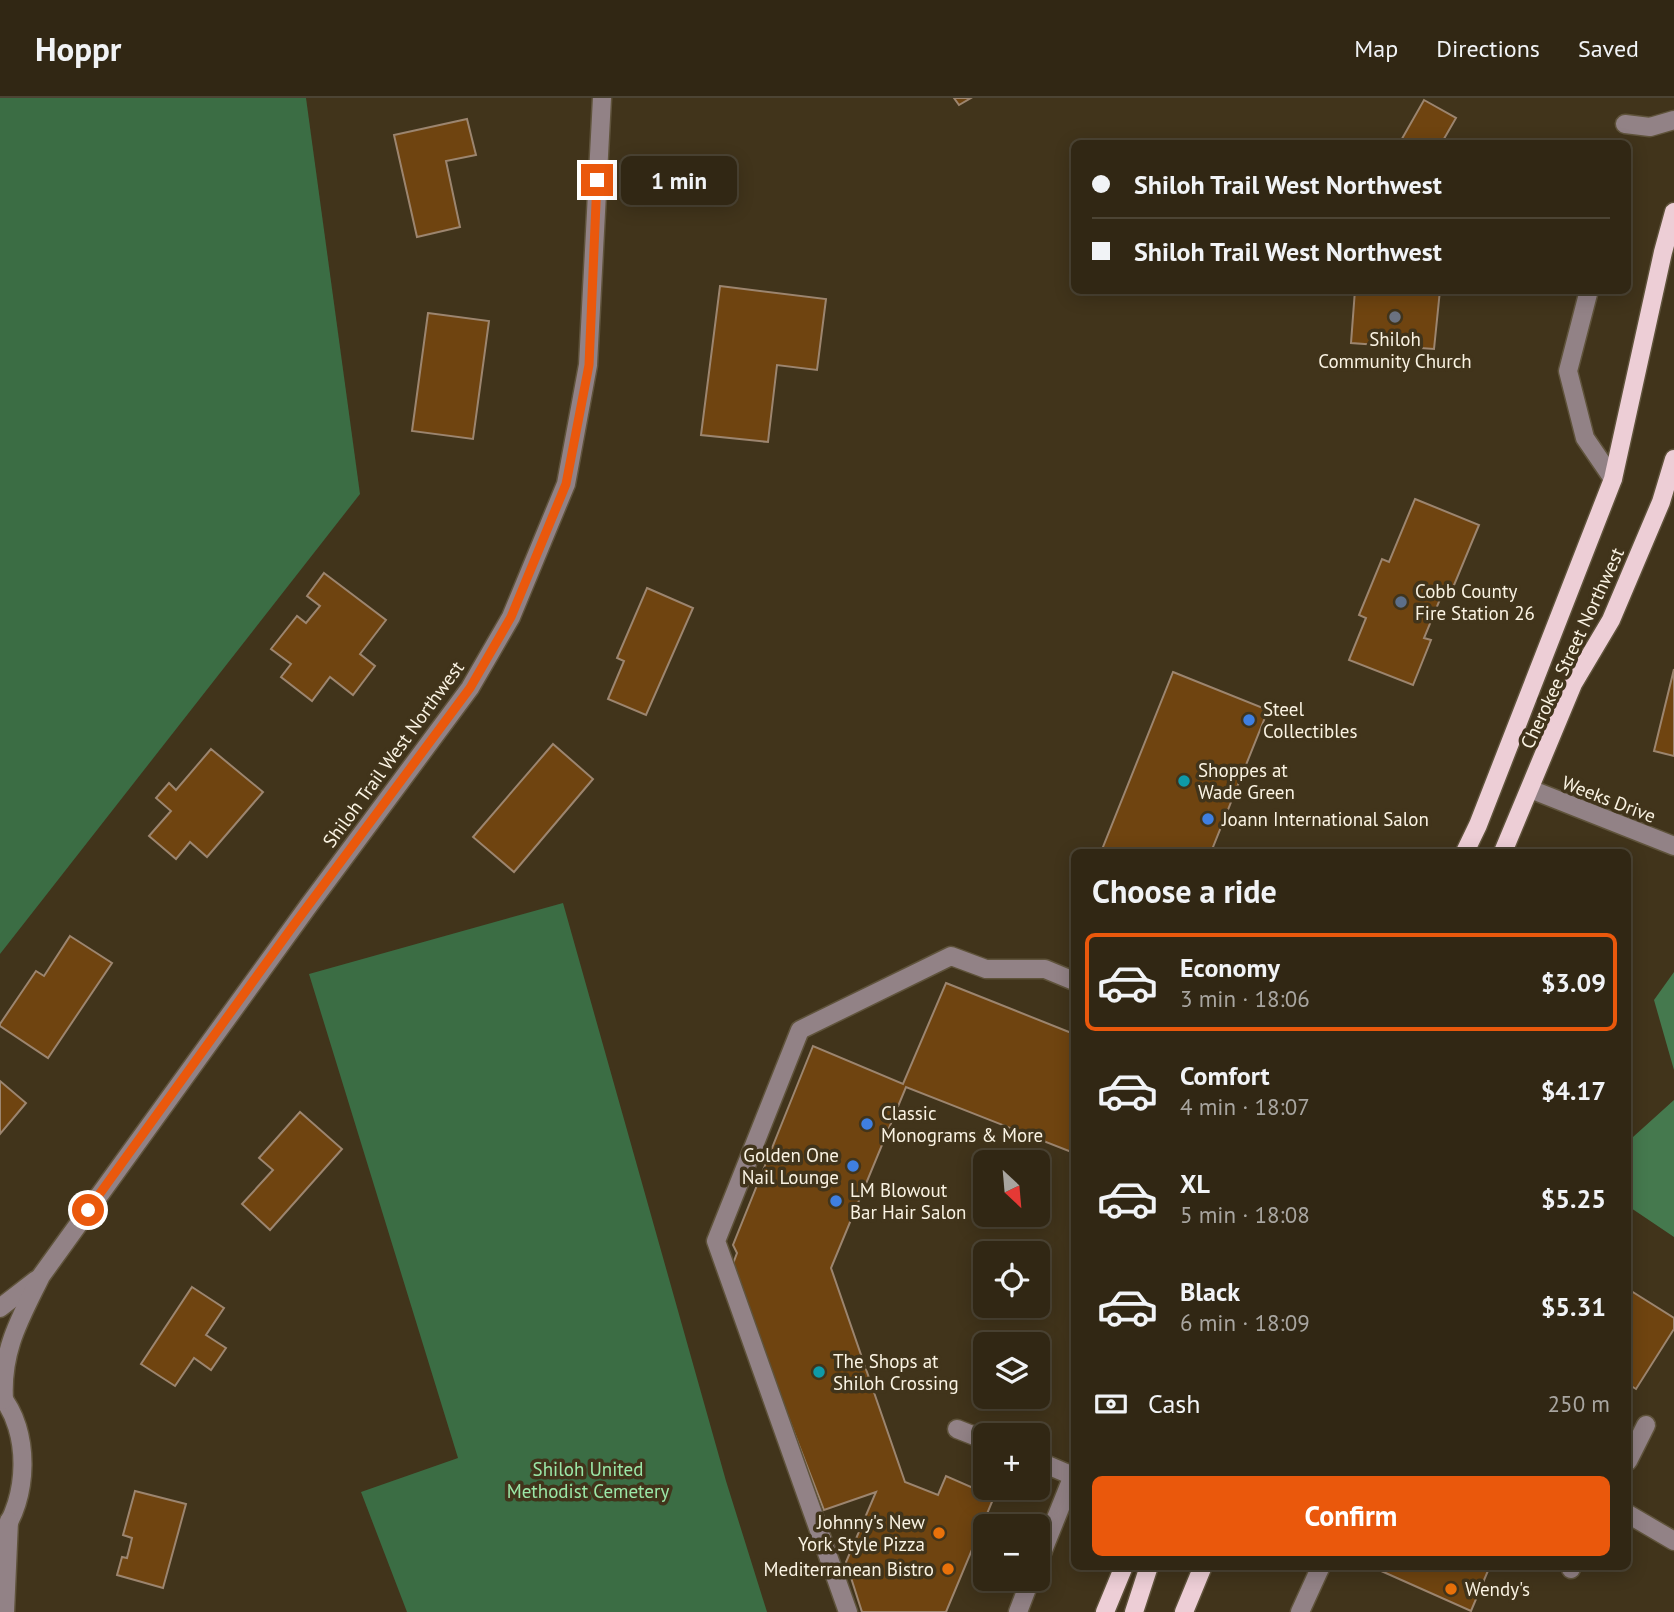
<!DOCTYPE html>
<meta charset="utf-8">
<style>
body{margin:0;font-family:"PT Sans",sans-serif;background:#3d3322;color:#f1f3f6;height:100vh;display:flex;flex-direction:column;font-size:26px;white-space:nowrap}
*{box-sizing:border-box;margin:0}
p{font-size:23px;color:#a8a5a0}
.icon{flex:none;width:38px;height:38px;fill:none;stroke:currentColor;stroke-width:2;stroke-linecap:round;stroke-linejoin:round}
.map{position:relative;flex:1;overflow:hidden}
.side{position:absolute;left:1071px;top:751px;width:560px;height:721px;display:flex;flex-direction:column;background:#312714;border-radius:10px;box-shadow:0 4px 18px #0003,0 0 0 2px #4c4434}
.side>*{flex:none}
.banner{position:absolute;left:1071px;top:42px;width:560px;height:154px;border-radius:10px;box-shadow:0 4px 18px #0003,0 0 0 2px #4c4434;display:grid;align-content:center;height:154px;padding:0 21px;background:#312714}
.needle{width:46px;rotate:154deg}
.tools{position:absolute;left:973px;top:1052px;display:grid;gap:14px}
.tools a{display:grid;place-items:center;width:77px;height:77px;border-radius:10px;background:#312714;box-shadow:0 4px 18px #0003,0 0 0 2px #4c4434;font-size:35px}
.end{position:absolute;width:32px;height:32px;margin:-16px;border:9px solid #ea580c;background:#fff;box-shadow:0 0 0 4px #fff}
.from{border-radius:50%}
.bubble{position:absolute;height:49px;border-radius:10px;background:#312714;box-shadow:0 4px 18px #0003,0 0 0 2px #4c4434;font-size:23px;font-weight:800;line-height:49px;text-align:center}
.banner b{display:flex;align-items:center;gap:24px;height:66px;font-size:26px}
.banner b+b{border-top:2px solid #4c4434}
.banner i{width:18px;height:18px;background:#f1f3f6}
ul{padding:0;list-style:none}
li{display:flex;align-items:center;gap:21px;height:98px;margin:0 14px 10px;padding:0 7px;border:4px solid transparent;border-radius:10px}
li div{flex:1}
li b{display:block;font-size:26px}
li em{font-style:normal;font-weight:800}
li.current{border-color:#ea580c}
li>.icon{width:63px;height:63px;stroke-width:1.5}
h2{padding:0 21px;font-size:32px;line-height:84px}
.pay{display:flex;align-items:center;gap:18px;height:77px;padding:0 21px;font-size:26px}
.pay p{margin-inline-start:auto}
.action{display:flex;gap:14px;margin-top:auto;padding:14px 21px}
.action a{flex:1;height:80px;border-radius:10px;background:#ea580c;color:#fff;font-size:28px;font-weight:800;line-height:80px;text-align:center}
header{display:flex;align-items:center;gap:42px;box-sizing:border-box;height:98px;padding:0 35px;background:#312714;border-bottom:2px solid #4c4434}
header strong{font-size:33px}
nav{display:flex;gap:38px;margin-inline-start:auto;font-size:24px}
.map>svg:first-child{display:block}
</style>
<header>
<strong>Hoppr</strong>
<nav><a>Map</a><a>Directions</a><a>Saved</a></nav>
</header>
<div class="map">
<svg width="1674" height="1514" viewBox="0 0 1674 1514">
<rect width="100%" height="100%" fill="#41341b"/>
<g fill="#3b6d44">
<path d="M 0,0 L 306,0 L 360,396 L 0,856 Z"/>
<path d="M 563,805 L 726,1383 L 767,1514 L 407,1514 L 361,1394 L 458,1360 L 309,876 Z"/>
</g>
<g fill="#45794e">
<path d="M 1674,874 L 1674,972 L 1654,902 Z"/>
<path d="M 1674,1002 L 1674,1139 L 1628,1108 L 1628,1036 L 1633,1039 Z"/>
</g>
<g fill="#6f4410" stroke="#9c856f" stroke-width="2">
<path d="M 954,0 L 971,0 L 959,7 Z"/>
<path d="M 1424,2 L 1456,20 L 1441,46 L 1399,46 Z"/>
<path d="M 467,21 L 476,57 L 446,63 L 460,129 L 417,139 L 394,37 Z"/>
<path d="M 720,188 L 826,201 L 817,272 L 777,267 L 768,344 L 701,337 Z"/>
<path d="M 1355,192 L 1440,192 L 1434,251 L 1351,245 Z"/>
<path d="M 428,215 L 489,223 L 473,341 L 412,333 Z"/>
<path d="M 1415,401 L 1479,427 L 1452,492 L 1445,489 L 1424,540 L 1431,542 L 1413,587 L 1349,562 L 1366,520 L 1359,517 L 1382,461 L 1389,464 Z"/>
<path d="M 324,475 L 386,522 L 360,556 L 375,568 L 353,597 L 330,579 L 312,603 L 281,579 L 291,566 L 271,551 L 297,518 L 306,525 L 320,508 L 307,498 Z"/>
<path d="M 647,490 L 693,510 L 646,617 L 608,601 L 624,563 L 617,560 Z"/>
<path d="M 1674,571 L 1674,658 L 1654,653 Z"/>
<path d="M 1173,574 L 1268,612 L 1211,754 L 1101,754 Z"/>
<path d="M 553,646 L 593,681 L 514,774 L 473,739 Z"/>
<path d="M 211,651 L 263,694 L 207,759 L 190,744 L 176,761 L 149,738 L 171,713 L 156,700 L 169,685 L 176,692 Z"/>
<path d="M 70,838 L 112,865 L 48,960 L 0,928 L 0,926 L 36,873 L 44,878 Z"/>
<path d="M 946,885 L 1074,936 L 1074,1055 L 906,989 L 831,1170 L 905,1384 L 938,1397 L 946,1378 L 994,1399 L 946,1514 L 862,1514 L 846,1464 L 876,1394 L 824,1412 L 731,1171 L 737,1155 L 733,1147 L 813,948 L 903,986 Z"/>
<path d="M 0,983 L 26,1005 L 0,1036 Z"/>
<path d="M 300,1014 L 342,1051 L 270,1132 L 242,1106 L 273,1072 L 259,1060 Z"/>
<path d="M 192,1189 L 224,1210 L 206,1237 L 226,1250 L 211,1272 L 194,1260 L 175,1288 L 141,1266 Z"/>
<path d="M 1628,1191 L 1674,1220 L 1674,1231 L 1636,1291 L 1628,1286 Z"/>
<path d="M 135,1393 L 186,1406 L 163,1490 L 117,1477 L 122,1459 L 127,1460 L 132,1440 L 123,1437 Z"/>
<path d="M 1370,1468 L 1490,1468 L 1471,1513 Z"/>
</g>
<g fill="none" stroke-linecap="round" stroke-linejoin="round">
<defs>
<g id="minor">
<path d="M 1625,26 L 1650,29 L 1674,22"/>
<path d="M 1589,192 L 1568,273 L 1585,340 L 1613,381"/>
<path d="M 1530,691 L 1674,748"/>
<path d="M 0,1210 L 36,1182"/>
<path d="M 0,1297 C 31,1332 29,1402 0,1438"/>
<path d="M 4,1302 C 1,1252 20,1221 41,1178 L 309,807 L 470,590 L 511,519 L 566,386 L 588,267 L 602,0"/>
<path d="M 957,1331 L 985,1342"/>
<path d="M 1038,1363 L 1073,1378"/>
<path d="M 1628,1363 L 1646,1327"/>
<path d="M 1628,1416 L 1674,1443"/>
<path d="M 1038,1465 L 1074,1375"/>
<path d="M 1571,1471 L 1572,1468"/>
<path d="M 5,1514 L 9,1423"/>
<path d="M 848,1514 L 716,1143 L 800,932 L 951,858 L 986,871 L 1045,871 L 1074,883"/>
<path d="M 1018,1514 L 1031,1480"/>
<path d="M 1300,1514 L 1321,1468"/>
</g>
<g id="major">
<path d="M 1465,754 L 1478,727 L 1613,381 L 1663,154 L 1674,114"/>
<path d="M 1503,754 L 1573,586 L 1611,522 L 1661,404 L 1674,361"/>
<path d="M 1105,1514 L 1124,1468"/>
<path d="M 1134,1514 L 1149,1468"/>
<path d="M 1184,1514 L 1203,1468"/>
</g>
</defs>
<use href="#minor" stroke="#5f533b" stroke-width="21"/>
<use href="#major" stroke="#5f533b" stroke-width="21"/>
<use href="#minor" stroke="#928286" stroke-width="18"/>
<use href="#major" stroke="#edced6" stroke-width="18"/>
</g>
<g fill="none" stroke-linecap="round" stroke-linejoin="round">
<path stroke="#ea580c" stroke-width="9" d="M 88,1112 L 293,828 L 470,590 L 511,519 L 566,386 L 589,267 L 597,82"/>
</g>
<circle fill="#6b7280" stroke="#41341b" stroke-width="2.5" cx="1395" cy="219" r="7"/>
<circle fill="#5c6f8a" stroke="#41341b" stroke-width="2.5" cx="1401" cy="504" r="7"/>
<g fill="#3f7fe0" stroke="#41341b" stroke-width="2.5">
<circle cx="1249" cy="622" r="7"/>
<circle cx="1208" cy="721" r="7"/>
<circle cx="867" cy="1026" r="7"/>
<circle cx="853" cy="1068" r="7"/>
<circle cx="836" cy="1103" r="7"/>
</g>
<g fill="#0f9aa8" stroke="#41341b" stroke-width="2.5">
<circle cx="1184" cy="683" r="7"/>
<circle cx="819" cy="1274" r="7"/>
</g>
<g fill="#e8710a" stroke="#41341b" stroke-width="2.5">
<circle cx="939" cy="1435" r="7"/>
<circle cx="948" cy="1471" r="7"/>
<circle cx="1451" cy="1491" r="7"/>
</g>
<g text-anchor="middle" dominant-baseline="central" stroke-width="7" stroke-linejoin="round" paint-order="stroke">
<g font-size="19" fill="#faf3e3" stroke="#41341b" text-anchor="start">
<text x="1395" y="241" text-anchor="middle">Shiloh<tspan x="1395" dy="22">Community Church</tspan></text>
<text x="1415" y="493">Cobb County<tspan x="1415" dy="22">Fire Station 26</tspan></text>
<text x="1263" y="611">Steel<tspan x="1263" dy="22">Collectibles</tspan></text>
<text x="1198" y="672">Shoppes at<tspan x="1198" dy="22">Wade Green</tspan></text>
<text x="1222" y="721">Joann International Salon</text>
<text x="881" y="1015">Classic<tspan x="881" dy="22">Monograms &amp; More</tspan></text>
<text x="839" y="1057" text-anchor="end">Golden One<tspan x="839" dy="22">Nail Lounge</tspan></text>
<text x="850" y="1092">LM Blowout<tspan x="850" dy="22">Bar Hair Salon</tspan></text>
<text x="833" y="1263">The Shops at<tspan x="833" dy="22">Shiloh Crossing</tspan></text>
<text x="925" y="1424" text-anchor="end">Johnny's New<tspan x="925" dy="22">York Style Pizza</tspan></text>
<text x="934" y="1471" text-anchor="end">Mediterranean Bistro</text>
<text x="1465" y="1491">Wendy's</text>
</g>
<g font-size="19" fill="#faf3e3" stroke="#41341b">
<text transform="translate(1572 550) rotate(-65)">Cherokee Street Northwest</text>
<text transform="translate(393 656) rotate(-54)">Shiloh Trail West Northwest</text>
<text transform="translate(1609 701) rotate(21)">Weeks Drive</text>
</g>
<g font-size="19" fill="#9be7a7" stroke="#41341b">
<text x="588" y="1371">Shiloh United<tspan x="588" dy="22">Methodist Cemetery</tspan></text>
</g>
</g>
</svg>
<div class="tools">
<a><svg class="needle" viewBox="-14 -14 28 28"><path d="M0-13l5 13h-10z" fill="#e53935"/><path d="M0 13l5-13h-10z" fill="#a8a5a0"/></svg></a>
<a><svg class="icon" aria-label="locate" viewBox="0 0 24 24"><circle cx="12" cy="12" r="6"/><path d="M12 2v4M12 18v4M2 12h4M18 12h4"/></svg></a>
<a><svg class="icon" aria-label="layers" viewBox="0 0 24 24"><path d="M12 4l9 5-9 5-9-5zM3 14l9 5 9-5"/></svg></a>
<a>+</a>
<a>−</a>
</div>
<i class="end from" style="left:88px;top:1112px"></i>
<i class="end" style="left:597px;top:82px"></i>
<div class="bubble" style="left:621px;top:58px;width:116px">1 min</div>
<div class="banner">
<b><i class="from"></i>Shiloh Trail West Northwest</b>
<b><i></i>Shiloh Trail West Northwest</b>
</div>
<section class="side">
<h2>Choose a ride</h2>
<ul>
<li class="current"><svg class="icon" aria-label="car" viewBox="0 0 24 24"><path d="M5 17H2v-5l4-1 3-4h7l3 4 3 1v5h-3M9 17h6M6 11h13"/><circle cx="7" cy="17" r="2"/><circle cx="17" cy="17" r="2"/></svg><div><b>Economy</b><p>3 min · 18:06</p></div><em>$3.09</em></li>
<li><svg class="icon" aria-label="car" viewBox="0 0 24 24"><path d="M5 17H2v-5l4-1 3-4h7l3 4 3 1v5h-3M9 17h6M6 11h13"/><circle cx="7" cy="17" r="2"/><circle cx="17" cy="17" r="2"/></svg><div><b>Comfort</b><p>4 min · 18:07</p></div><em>$4.17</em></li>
<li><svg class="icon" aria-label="car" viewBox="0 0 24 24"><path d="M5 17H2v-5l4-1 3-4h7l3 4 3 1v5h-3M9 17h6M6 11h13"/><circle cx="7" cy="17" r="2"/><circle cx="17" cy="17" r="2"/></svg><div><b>XL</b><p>5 min · 18:08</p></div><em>$5.25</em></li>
<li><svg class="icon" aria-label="car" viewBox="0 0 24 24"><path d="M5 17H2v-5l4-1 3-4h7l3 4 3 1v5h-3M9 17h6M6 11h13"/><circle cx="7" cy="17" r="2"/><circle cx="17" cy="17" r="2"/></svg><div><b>Black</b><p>6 min · 18:09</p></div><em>$5.31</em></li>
</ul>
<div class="pay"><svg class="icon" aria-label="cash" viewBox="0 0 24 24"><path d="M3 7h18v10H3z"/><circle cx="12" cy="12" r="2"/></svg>Cash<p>250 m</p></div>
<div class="action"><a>Confirm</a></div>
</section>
</div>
